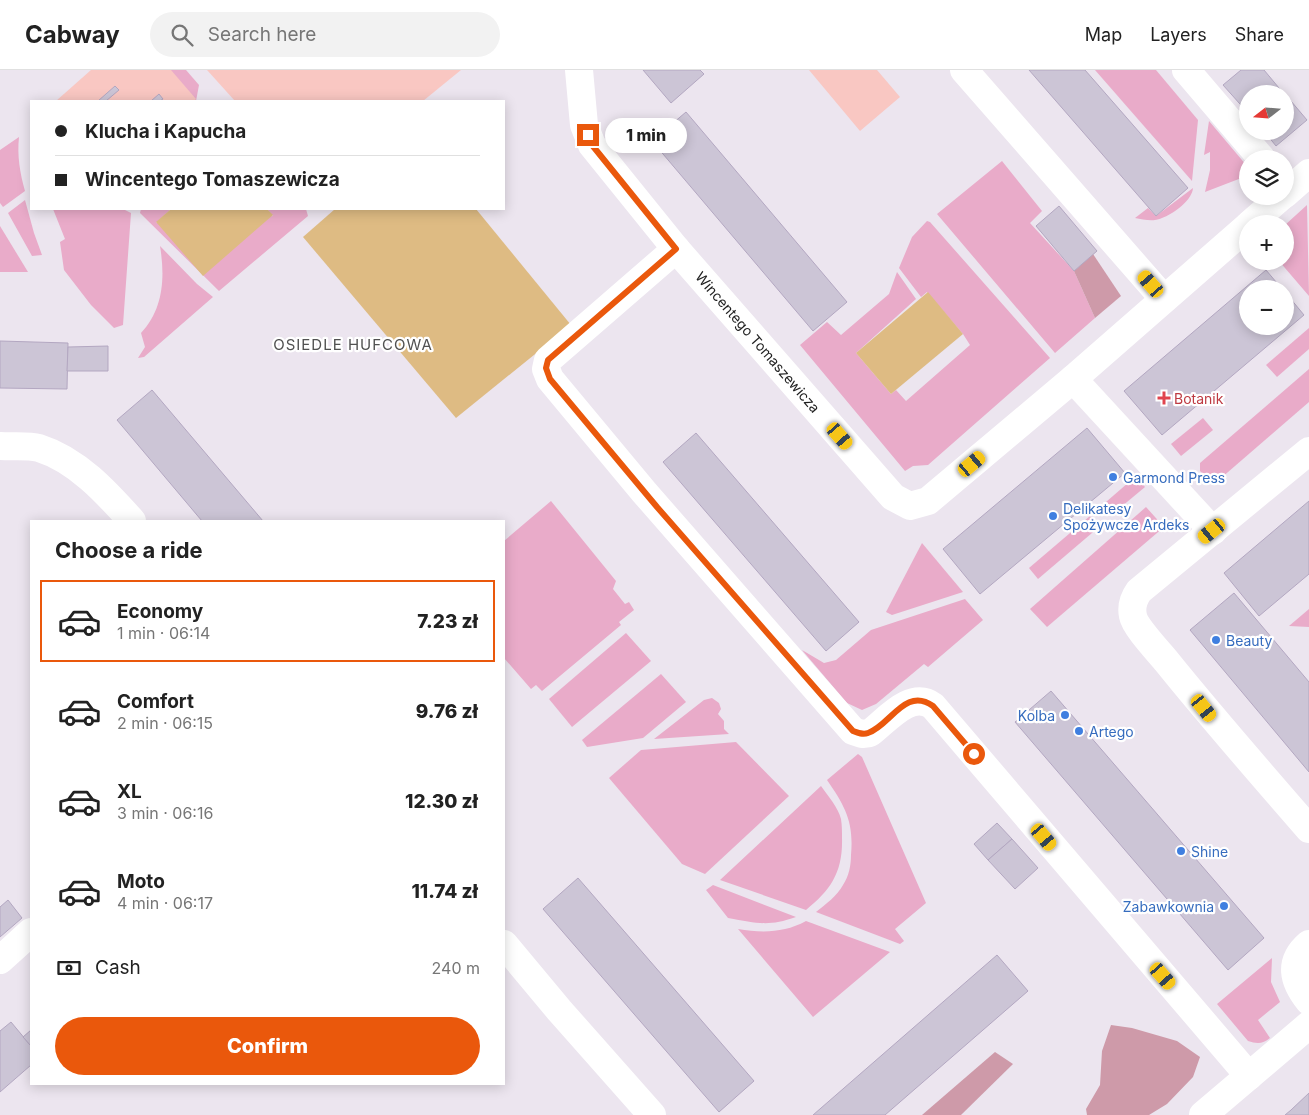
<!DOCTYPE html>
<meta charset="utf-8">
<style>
body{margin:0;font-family:Inter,sans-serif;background:#f2f2f2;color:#222;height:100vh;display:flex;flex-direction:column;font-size:19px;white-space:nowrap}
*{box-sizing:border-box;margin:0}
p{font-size:16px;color:#767676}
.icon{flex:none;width:28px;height:28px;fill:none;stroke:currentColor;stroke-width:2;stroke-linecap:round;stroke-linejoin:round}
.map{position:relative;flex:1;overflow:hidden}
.sheet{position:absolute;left:30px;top:450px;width:475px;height:565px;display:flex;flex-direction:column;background:#fff;border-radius:0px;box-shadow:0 2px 12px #0003}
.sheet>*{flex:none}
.hud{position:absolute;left:30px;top:30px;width:475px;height:110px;border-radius:0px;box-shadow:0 2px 12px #0003;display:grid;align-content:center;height:110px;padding:0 25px;background:#fff}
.needle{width:32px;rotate:253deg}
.controls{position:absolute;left:1239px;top:15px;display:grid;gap:10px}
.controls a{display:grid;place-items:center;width:55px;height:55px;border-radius:50%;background:#fff;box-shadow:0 2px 12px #0003;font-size:25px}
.end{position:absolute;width:22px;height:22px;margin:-11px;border:6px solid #ea580c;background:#fff;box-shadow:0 0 0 2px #fff}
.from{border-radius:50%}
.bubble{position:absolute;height:35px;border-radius:18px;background:#fff;box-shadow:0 2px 12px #0003;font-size:16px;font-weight:800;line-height:35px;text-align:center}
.car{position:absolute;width:15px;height:30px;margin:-15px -8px;border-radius:6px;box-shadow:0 0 4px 1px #0007;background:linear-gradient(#f5c518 24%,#345 0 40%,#f5c518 0 76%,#345 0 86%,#f5c518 0)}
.hud b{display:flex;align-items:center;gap:18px;height:48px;font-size:19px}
.hud b+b{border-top:1px solid #e0e0e0}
.hud i{width:12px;height:12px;background:#222}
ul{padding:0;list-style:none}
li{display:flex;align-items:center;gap:15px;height:82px;margin:0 10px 8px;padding:0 15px;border:2px solid transparent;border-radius:0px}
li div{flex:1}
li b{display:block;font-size:19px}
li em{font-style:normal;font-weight:800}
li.on{border-color:#ea580c}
li>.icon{width:45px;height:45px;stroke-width:1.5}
h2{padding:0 25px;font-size:22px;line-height:60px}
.pay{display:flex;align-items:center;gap:12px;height:55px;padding:0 25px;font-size:19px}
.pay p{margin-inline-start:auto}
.action{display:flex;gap:10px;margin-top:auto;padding:10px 25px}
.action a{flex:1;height:58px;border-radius:30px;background:#ea580c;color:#fff;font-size:20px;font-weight:800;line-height:58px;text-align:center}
header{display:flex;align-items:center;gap:30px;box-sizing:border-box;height:70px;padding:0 25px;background:#fff;border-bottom:1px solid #e0e0e0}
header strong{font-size:24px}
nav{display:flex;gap:28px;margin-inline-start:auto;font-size:18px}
.search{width:350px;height:45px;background:#f2f2f2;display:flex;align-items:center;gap:12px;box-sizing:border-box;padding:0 18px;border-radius:28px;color:#767676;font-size:19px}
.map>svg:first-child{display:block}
</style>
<header>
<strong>Cabway</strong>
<div class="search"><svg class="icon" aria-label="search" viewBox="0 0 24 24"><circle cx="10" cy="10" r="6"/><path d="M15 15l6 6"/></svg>Search here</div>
<nav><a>Map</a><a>Layers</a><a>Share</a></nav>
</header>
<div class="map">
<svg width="1309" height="1045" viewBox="0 0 1309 1045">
<rect width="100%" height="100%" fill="#ece5ef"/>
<g fill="#e9abc9">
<path d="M 171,0 L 186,0 L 199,15 L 196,31 L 185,31 L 165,6 Z"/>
<path d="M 1095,0 L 1156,0 L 1198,50 L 1192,111 Z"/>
<path d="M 1209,51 L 1247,96 L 1247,110 L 1246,111 L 1244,107 L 1205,122 L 1210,100 L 1210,82 L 1204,85 Z"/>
<path d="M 19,67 C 17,86 20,103 25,121 L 3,137 L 0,133 L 0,80 Z"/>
<path d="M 1002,91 L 1042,141 L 1030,153 L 1074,201 L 1095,248 L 1055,283 L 937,144 Z"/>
<path d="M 1193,118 C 1192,132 1168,148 1155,150 C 1149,151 1141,149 1135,148 L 1148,138 L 1156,146 Z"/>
<path d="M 25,130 L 34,163 L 42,185 L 32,186 L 8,143 Z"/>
<path d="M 1307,135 L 1309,226 L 1279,191 L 1285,191 L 1285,155 Z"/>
<path d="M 53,139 L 123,139 L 131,143 L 123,255 L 114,258 L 91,235 L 64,200 L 60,172 L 65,169 Z"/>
<path d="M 141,139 L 171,139 L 156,153 L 273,146 L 267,139 L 306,139 L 308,146 L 219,221 L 140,143 Z"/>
<path d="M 927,151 L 930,152 L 1050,288 L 928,395 L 913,396 L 905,401 L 800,275 L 827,252 L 841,265 L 889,224 L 897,202 L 916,229 L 856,283 L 891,324 L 896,320 L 906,331 L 970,275 L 963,264 L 927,222 L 921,227 L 899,198 L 912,167 Z"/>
<path d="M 0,156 L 28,202 L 0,202 Z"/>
<path d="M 160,176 L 197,214 L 213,227 L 144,287 L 138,288 L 145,277 L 141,263 C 164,239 165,206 160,176 Z"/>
<path d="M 1309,258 L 1309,279 L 1277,307 L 1266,295 Z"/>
<path d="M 1309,299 L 1309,332 L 1213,415 L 1200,401 L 1200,393 Z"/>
<path d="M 1203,348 L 1213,360 L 1181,386 L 1171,374 Z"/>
<path d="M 1136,406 L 1145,417 L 1115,442 L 1106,432 Z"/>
<path d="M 551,431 L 616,511 L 613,519 L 625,534 L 629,532 L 634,540 L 619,552 L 621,555 L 542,621 L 536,615 L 531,619 L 504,588 L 504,471 Z"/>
<path d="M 1146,437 L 1164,457 L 1047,557 L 1030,539 Z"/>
<path d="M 1090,446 L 1099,457 L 1038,509 L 1029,498 Z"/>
<path d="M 922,473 L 963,522 L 892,545 L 886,542 Z"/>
<path d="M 965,529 L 983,550 L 928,597 L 924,594 L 876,634 L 862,640 L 847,633 L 802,580 L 824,593 L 836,590 L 871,560 Z"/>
<path d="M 1309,539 L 1309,557 L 1289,556 Z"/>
<path d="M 626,563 L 651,591 L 572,657 L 549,629 Z"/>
<path d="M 661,604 L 686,632 L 643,668 L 587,677 L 582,670 Z"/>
<path d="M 712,628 L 719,633 L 721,639 L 718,644 L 724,651 L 724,659 L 729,664 L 654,669 L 704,630 Z"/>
<path d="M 736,672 L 789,726 L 705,804 L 682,794 L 609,708 L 641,680 Z"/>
<path d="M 858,684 L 862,687 L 926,833 L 895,859 L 904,871 L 900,874 L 816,842 C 826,834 837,826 843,815 C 849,806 851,795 851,785 C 854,752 845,736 827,710 Z"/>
<path d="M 821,716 C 828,726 838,737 841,749 C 842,755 842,762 842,768 C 843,802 831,820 806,840 L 720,810 Z"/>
<path d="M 713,815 L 796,847 C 768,857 757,853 728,848 L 706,820 Z"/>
<path d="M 806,851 L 890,882 L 813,947 L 738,859 C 762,863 784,863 806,851 Z"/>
<path d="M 1272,888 L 1271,912 L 1280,932 L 1258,950 L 1270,968 C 1263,974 1257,974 1248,971 L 1217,934 Z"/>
</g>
<g fill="#ce9aa9">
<path d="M 1093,184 L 1121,226 L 1095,248 L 1074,201 Z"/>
<path d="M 1111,955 L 1132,958 L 1177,971 L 1200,987 L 1193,1007 L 1167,1034 L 1149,1045 L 1087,1045 L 1086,1039 L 1100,1015 L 1102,981 Z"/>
<path d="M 995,982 L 1013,994 L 961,1045 L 922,1045 Z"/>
</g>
<g fill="#f9c7c2">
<path d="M 91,0 L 171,0 L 196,29 L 194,31 L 56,31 Z"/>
<path d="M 207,0 L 461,0 L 423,31 L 235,31 Z"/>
<path d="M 809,0 L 877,0 L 900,27 L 860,61 Z"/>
</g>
<g fill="#debb83">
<path d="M 171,139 L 267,139 L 273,145 L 203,206 L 156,152 Z"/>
<path d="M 335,139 L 476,139 L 571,255 L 456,348 L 303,167 Z"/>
<path d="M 928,222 L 963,264 L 891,324 L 856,283 Z"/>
</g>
<g fill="#ccc5d6" stroke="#b3a7c1">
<path d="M 643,0 L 700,0 L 704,4 L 671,33 Z"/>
<path d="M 1029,0 L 1085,0 L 1188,118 L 1156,146 Z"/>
<path d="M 1241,0 L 1264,0 L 1284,24 L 1248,24 L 1248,43 L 1223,15 Z"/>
<path d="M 115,16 L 119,20 L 106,31 L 98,31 Z"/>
<path d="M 159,24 L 163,29 L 160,31 L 151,31 Z"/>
<path d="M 1285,24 L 1307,50 L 1276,76 L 1264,61 L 1285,61 Z"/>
<path d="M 686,42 L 847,232 L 813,261 L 652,71 Z"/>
<path d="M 1059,136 L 1097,181 L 1074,201 L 1036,156 Z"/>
<path d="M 1266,200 L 1282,219 L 1248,219 L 1248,256 L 1285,256 L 1285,222 L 1304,245 L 1162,365 L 1124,321 Z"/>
<path d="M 0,271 L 68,273 L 67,319 L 0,318 Z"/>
<path d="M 108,276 L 108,301 L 67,301 L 68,277 Z"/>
<path d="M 152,320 L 263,451 L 202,451 L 117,350 Z"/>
<path d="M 1087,358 L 1125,403 L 980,524 L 943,479 Z"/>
<path d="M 696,363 L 859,552 L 826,581 L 663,392 Z"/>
<path d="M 1309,431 L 1309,504 L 1259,546 L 1224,503 Z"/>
<path d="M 1234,523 L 1309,612 L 1309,702 L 1190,560 Z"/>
<path d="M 1051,621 L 1264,868 L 1228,900 L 1015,652 Z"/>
<path d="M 997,753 L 1012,769 L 988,790 L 974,774 Z"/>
<path d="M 1012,769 L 1038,798 L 1015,819 L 988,790 Z"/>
<path d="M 578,808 L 754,1011 L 719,1042 L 543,839 Z"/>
<path d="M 8,830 L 22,848 L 0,867 L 0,837 Z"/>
<path d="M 997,885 L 1028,921 L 885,1045 L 813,1045 Z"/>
<path d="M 11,952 L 31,976 L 31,995 L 0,1022 L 0,961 Z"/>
<path d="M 31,960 L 31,976 L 23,967 Z"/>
<path d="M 1309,1023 L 1309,1045 L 1285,1045 L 1291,1040 Z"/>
</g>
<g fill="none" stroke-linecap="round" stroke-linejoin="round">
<g stroke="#fff" stroke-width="28">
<path d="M 579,0 L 584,55 L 592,75 L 676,179 L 893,427 L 910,436 L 928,431 L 1073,309 L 1248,156"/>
<path d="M 964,0 L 1164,229"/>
<path d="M 1186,0 L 1262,89"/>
<path d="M 1285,124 L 1309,103"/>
<path d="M 1250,154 L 1282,126"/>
<path d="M 676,179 L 548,290 L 546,299 L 550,309 L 644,422 L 853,661 L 862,664 L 870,663 C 887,650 911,620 933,636 L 1249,1006"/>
<path d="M 1073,309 L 1213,461"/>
<path d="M 0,376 C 12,377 27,375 39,378 C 77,390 106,422 132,451"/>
<path d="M 1309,381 L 1139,521 C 1134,528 1131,537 1133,546 C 1135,557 1159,582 1167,592 C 1213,649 1261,704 1309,759"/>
<path d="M 504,874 L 559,940 L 652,1045"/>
<path d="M 1309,874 C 1288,892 1293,911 1309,931"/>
<path d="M 0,890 L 31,862"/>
<path d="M 1203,1045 L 1309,955"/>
</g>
</g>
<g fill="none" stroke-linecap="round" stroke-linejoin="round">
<path stroke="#ea580c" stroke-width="6" d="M 588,65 L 592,75 L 676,179 L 548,290 L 546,298 L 550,309 L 657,437 L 853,661 C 858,663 863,665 868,663 C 890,656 905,616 933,636 L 974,684"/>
</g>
<path fill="#e0444e" stroke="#fff" stroke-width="2" d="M1161.5 320.5h5v5h5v5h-5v5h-5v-5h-5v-5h5z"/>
<g fill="#3f7fe0" stroke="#fff" stroke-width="2">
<circle cx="1113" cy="407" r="5"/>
<circle cx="1053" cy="446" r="5"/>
<circle cx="1216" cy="570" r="5"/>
<circle cx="1065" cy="645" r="5"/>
<circle cx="1079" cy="661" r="5"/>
<circle cx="1181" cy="781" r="5"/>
<circle cx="1224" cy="836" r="5"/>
</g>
<g text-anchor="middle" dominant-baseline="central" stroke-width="4.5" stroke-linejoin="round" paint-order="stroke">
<g font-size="14" fill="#1e1e1e" stroke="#fff">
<text transform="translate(758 272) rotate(49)">Wincentego Tomaszewicza</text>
</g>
<g font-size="14" fill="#be3a42" stroke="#fff" text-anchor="start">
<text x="1174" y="328">Botanik</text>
</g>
<g font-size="14" fill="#366cbe" stroke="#fff" text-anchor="start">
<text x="1123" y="407">Garmond Press</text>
<text x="1063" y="438">Delikatesy<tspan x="1063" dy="16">Spożywcze Ardeks</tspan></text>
<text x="1226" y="570">Beauty</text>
<text x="1055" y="645" text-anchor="end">Kolba</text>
<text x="1089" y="661">Artego</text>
<text x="1191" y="781">Shine</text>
<text x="1214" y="836" text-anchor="end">Zabawkownia</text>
</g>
<g font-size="15" letter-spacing="1" fill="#515151" stroke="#fff">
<text x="353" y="274">OSIEDLE HUFCOWA</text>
</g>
</g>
</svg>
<div class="controls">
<a><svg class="needle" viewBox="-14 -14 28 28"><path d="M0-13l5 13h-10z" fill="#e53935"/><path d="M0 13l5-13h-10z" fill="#767676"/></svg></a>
<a><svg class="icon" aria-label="layers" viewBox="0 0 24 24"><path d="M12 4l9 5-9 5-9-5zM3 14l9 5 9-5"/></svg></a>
<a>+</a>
<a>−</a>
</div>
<i class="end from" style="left:974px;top:684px"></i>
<i class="end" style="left:588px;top:65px"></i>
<div class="bubble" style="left:605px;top:48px;width:82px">1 min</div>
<i class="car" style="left:1151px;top:214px;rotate:319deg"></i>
<i class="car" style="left:840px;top:366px;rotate:139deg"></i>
<i class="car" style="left:972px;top:394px;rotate:50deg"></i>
<i class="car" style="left:1212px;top:461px;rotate:231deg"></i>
<i class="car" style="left:1204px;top:638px;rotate:141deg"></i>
<i class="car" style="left:1044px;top:767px;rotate:140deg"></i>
<i class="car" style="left:1163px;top:906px;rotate:139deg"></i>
<div class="hud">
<b><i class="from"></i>Klucha i Kapucha</b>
<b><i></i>Wincentego Tomaszewicza</b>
</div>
<section class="sheet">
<h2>Choose a ride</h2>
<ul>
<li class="on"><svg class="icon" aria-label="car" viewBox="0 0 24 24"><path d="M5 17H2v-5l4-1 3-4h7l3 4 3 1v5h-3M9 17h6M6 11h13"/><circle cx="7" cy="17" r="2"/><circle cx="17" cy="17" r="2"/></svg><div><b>Economy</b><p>1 min · 06:14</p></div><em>7.23 zł</em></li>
<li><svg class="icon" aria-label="car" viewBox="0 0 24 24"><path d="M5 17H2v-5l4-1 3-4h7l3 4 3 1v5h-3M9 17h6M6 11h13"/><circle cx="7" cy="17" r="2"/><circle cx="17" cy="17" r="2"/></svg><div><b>Comfort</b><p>2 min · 06:15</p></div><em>9.76 zł</em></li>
<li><svg class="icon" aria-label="car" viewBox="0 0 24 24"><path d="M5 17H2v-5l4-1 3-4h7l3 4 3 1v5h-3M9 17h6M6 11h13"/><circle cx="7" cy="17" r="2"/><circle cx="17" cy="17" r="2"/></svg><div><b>XL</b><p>3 min · 06:16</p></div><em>12.30 zł</em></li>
<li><svg class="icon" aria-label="car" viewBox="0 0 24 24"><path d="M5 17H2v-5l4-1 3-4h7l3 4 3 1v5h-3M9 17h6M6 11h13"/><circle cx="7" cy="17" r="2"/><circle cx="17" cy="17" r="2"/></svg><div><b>Moto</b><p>4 min · 06:17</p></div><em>11.74 zł</em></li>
</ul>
<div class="pay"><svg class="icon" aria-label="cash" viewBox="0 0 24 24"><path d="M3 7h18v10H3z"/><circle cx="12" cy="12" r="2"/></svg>Cash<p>240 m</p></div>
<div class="action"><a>Confirm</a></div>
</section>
</div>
